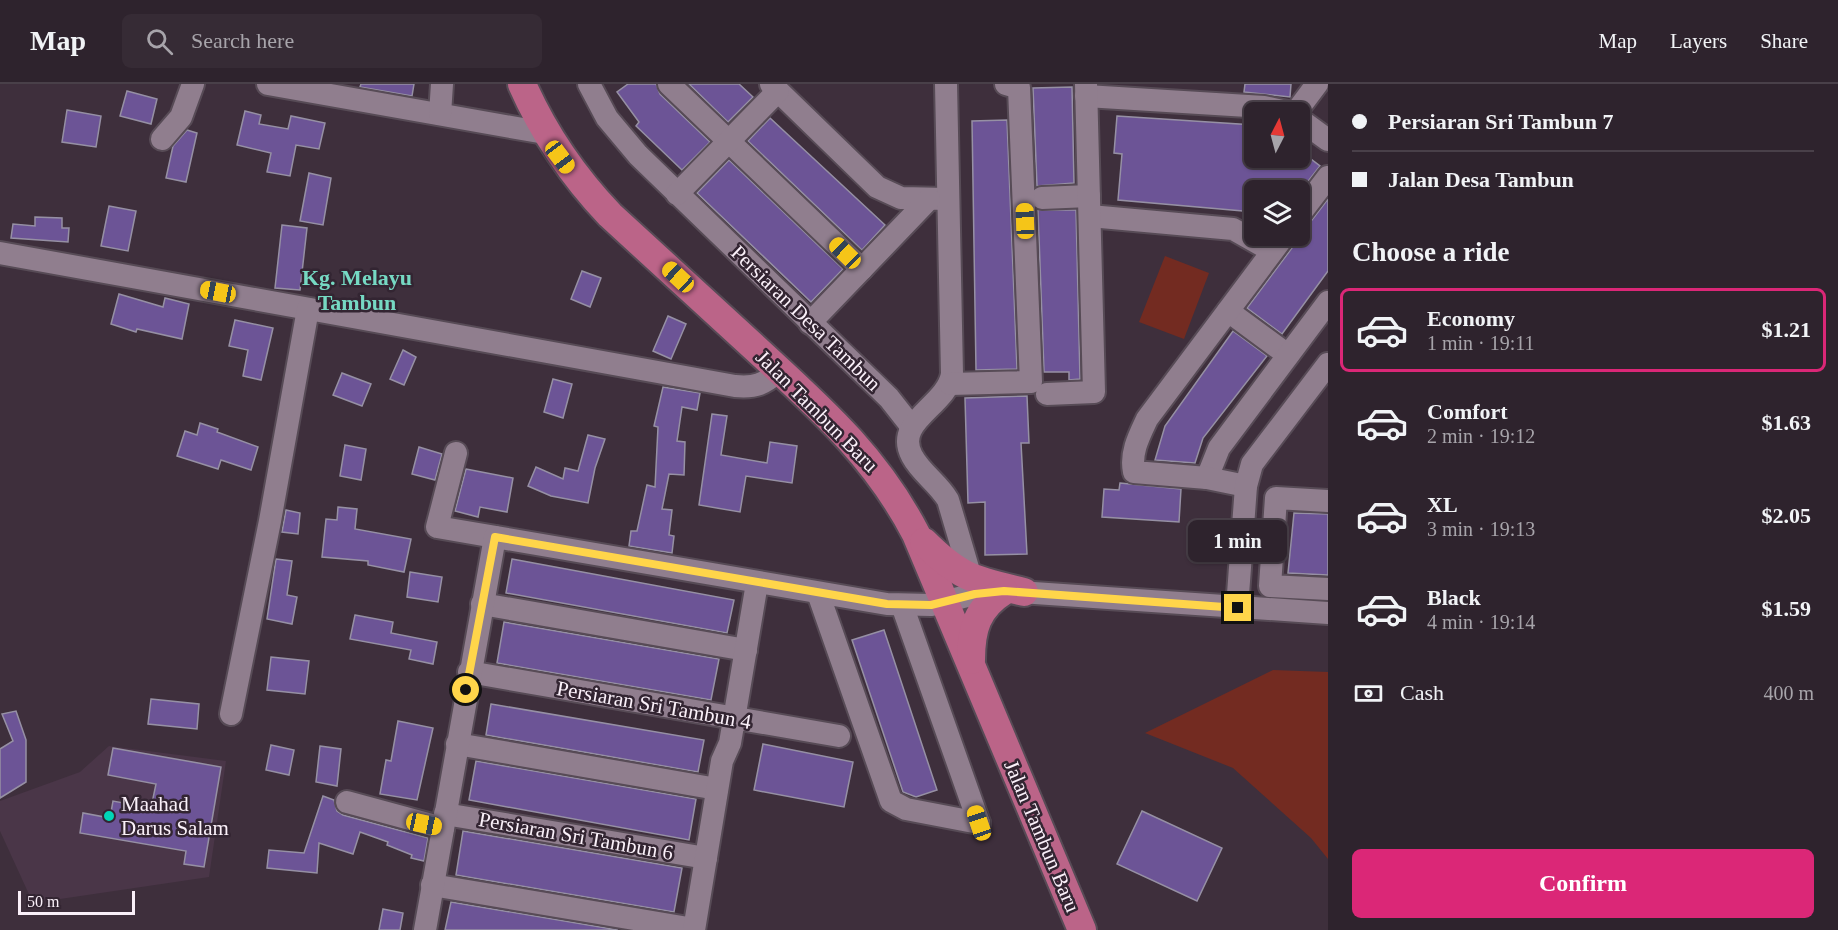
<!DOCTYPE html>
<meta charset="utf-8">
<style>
body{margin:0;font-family:"Times New Roman",serif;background:#362b35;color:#f1f3f6;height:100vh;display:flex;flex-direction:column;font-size:22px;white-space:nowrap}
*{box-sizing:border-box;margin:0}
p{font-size:20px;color:#a7a4aa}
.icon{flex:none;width:33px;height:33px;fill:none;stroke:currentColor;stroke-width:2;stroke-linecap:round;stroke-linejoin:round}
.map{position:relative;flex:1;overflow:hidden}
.side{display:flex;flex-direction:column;background:#2e232d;width:510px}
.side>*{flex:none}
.hud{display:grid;align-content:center;height:132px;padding:0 24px;background:#2e232d}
.needle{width:39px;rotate:6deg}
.fabs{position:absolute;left:1244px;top:18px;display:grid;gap:12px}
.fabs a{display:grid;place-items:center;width:66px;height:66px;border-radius:9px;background:#2e232d;box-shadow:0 2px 4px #0004,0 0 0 2px #494049;font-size:30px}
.scale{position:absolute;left:18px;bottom:15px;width:117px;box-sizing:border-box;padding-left:6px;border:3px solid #faf0f9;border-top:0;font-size:16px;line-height:21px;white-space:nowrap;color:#faf0f9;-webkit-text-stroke:4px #332532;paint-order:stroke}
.end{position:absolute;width:27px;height:27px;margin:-14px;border:8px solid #ffd54a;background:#111;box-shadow:0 0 0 3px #111}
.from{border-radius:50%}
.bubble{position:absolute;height:42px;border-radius:9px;background:#2e232d;box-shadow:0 2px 4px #0004,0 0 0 2px #494049;font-size:20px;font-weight:700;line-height:42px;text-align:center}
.car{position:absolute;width:18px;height:36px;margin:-18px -9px;border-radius:8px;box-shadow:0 0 4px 2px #0007;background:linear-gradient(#f5c518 24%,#345 0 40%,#f5c518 0 76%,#345 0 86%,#f5c518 0)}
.hud b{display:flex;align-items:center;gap:21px;height:57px;font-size:22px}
.hud b+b{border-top:2px solid #494049}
.hud i{width:15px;height:15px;background:#f1f3f6}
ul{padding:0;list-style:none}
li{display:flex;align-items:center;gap:18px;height:84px;margin:0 12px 9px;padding:0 12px;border:3px solid transparent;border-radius:9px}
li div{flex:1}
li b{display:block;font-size:22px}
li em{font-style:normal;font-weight:700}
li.on{border-color:#db2777}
li>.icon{width:54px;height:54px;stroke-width:1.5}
h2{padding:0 24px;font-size:27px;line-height:72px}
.pay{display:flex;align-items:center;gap:15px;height:66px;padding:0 24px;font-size:22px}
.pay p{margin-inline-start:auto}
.button{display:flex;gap:12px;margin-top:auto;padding:12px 24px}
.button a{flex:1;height:69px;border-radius:9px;background:#db2777;color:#fff;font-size:24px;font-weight:700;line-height:69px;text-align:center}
header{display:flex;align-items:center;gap:36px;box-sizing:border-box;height:84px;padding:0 30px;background:#2e232d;border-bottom:2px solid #494049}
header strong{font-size:28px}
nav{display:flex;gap:33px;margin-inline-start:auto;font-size:21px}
.search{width:420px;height:54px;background:#362b35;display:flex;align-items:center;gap:15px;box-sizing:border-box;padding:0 21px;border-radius:9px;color:#a7a4aa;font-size:22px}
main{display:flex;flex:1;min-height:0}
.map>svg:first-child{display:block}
</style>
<header>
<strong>Map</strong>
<div class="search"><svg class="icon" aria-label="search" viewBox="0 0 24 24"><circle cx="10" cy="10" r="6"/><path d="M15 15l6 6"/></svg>Search here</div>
<nav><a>Map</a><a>Layers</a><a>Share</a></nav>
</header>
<main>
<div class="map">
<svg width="1328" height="846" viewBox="0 0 1328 846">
<rect width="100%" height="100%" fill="#3e2f3c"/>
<path fill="#4a3648" d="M 109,662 L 226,677 L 209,793 L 33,819 L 0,747 L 0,717 L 80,688 Z"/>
<g fill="#732b21">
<path d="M 1165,172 L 1209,189 L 1184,255 L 1139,238 Z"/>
<path d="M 1273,586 L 1328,588 L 1328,775 L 1311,754 L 1233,684 L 1145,649 Z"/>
</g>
<g fill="#6c5496" stroke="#9690a4" stroke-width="1.5">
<path d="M 361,0 L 414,0 L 412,12 L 360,3 Z"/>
<path d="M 628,0 L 656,0 L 660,10 L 710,58 L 682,86 L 636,42 L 639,38 L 617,8 Z"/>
<path d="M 689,0 L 739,0 L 753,13 L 728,38 Z"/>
<path d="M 1245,0 L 1291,0 L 1290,13 L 1244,8 Z"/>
<path d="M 1072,3 L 1074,99 L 1037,102 L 1033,4 Z"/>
<path d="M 127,7 L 157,15 L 151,40 L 120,32 Z"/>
<path d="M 67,26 L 101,32 L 96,63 L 62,58 Z"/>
<path d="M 245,27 L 261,31 L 259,40 L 288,45 L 291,32 L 325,39 L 319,65 L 296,61 L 290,92 L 267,88 L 271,69 L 237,61 Z"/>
<path d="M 1117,32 L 1254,41 L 1254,74 L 1299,74 L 1299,66 L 1320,82 L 1299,109 L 1299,106 L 1254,106 L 1254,134 L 1243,127 L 1118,116 L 1122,70 L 1114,69 Z"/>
<path d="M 770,34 L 885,141 L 862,166 L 748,57 Z"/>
<path d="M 1007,36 L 1017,285 L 976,286 L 972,37 Z"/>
<path d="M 187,46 L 197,49 L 186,98 L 166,94 L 173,62 Z"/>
<path d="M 729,76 L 843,185 L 811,218 L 697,109 Z"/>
<path d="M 309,89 L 331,94 L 323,141 L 300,137 Z"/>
<path d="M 1328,115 L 1328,187 L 1282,250 L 1247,224 L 1295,160 L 1299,144 L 1309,140 Z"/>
<path d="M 109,122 L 136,127 L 128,167 L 101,162 Z"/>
<path d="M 1038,126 L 1076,126 L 1080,295 L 1069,296 L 1069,288 L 1044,288 Z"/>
<path d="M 35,133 L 62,134 L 62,144 L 69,144 L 68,158 L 11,154 L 13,140 L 35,142 Z"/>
<path d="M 282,141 L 307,144 L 300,206 L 275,204 Z"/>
<path d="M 582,187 L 601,194 L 590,223 L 571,215 Z"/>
<path d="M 119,210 L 163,223 L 165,214 L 189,220 L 182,255 L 137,245 L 136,248 L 111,240 Z"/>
<path d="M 668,232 L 686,240 L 671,275 L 653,267 Z"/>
<path d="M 235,236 L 273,244 L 261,296 L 243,292 L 248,266 L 229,262 Z"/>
<path d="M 1233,247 L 1267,272 L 1203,354 L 1195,379 L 1155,376 L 1165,342 Z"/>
<path d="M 403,266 L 416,273 L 404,301 L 390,295 Z"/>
<path d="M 342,289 L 371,300 L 362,322 L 333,311 Z"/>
<path d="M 553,295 L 572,300 L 563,334 L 544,328 Z"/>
<path d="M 663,303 L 700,309 L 697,326 L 682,323 L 677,357 L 685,358 L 684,391 L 669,390 L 662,425 L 672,426 L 669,451 L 674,452 L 672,469 L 629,462 L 631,447 L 637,447 L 647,401 L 655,403 L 658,343 L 654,342 Z"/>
<path d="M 1027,312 L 1029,359 L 1021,359 L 1027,470 L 985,471 L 985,418 L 968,419 L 965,314 Z"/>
<path d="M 712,330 L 727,332 L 721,371 L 767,379 L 770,358 L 797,362 L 792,399 L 746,392 L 740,428 L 699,421 Z"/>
<path d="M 200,339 L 218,345 L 217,348 L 258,363 L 251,386 L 221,376 L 218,385 L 177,372 L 185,347 L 197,351 Z"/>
<path d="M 588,351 L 605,355 L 595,384 L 588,419 L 551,412 L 528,402 L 536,383 L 563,395 L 565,384 L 578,387 Z"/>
<path d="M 345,361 L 366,365 L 361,396 L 340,392 Z"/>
<path d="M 419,363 L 442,370 L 435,396 L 412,390 Z"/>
<path d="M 466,385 L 513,394 L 507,428 L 480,423 L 478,433 L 455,427 Z"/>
<path d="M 1120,399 L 1181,405 L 1179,438 L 1102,433 L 1104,405 L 1119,406 Z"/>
<path d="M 338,423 L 357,425 L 355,445 L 411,455 L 404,488 L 368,481 L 368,477 L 322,473 L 326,435 L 337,436 Z"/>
<path d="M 286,426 L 300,429 L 298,450 L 282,448 Z"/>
<path d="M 1294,429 L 1328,430 L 1328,491 L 1288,489 Z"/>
<path d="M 276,475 L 292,477 L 287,511 L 297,513 L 292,540 L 267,535 Z"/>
<path d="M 512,475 L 734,516 L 727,549 L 506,509 Z"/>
<path d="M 410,488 L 442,493 L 438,518 L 407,513 Z"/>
<path d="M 355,531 L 393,538 L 391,549 L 437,558 L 433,580 L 409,575 L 411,566 L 350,555 Z"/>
<path d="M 504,538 L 719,575 L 711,616 L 497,579 Z"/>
<path d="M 884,546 L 937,706 L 916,713 L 903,708 L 852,556 Z"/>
<path d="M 271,573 L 309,577 L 305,610 L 267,606 Z"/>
<path d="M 151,615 L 199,620 L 197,645 L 148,640 Z"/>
<path d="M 491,620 L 704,656 L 698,688 L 486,651 Z"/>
<path d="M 16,627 L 26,656 L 26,698 L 0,714 L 0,665 L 13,657 L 2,630 Z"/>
<path d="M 398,637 L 433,644 L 417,716 L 380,710 L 386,676 L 391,677 Z"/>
<path d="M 763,660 L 853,678 L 844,723 L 754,706 Z"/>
<path d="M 271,661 L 294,666 L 289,691 L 266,686 Z"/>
<path d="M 320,662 L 341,665 L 337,702 L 316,698 Z"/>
<path d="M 113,664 L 221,683 L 204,783 L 184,780 L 186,767 L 80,749 L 83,729 L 110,734 L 113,717 L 151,724 L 156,700 L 108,691 Z"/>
<path d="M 476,677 L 696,715 L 689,756 L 469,716 Z"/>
<path d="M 323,712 L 334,716 L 337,727 L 343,731 L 428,754 L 424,777 L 411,774 L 412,771 L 387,761 L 388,758 L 360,748 L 353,770 L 319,759 L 317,789 L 267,784 L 269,766 L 304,769 Z"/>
<path d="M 1142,727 L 1222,764 L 1197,817 L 1117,780 Z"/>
<path d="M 463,747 L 682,784 L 674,828 L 456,791 Z"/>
<path d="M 451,818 L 618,846 L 445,846 Z"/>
<path d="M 383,825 L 403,829 L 400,846 L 379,846 Z"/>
</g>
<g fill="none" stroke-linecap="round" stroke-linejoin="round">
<defs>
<g id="minor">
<path d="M 268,0 L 545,49"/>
<path d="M 589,0 L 607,34 L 638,71 L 889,314 L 911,342"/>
<path d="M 669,0 L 862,185"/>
<path d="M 771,0 L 877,103 L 901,114 L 947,115"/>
<path d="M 946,0 L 952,290 C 947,322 893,337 912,372 C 921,389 938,399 948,416 L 971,494"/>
<path d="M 1086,12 L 1264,23 L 1287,28"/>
<path d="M 1296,28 L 1317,0"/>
<path d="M 440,30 L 442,0"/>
<path d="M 1299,35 L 1328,56"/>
<path d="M 162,55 L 181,33 L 193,0"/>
<path d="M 677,110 L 778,7"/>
<path d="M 1042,114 L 1089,112"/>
<path d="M 1299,131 L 1328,93"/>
<path d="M 1090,132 L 1233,145 L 1272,167"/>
<path d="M 0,169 L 735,302 C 756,304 764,300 779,287"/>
<path d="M 1228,227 L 1288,271"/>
<path d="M 810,239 L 929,115"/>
<path d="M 950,300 L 1031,298 L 1019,4 L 1006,0"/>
<path d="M 1047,310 L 1094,308 L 1086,0"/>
<path d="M 456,369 L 437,443 L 887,520 L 931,521 L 975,510 L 1004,507 L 1328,529"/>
<path d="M 1207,394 L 1219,364 L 1328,218"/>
<path d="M 1246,402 L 1207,394 L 1134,388 C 1130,369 1139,352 1147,335 L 1284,152"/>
<path d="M 1328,417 L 1276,414 L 1270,502 L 1328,505"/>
<path d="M 818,509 L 891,717 L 906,725 L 979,739"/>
<path d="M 482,520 L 746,566"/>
<path d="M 902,521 L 979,739"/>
<path d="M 1237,524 L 1246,402 L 1252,380 L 1328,280"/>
<path d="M 469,588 L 839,652"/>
<path d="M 231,630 L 270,437 L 308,225"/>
<path d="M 457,660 L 717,705"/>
<path d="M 347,718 L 443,744"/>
<path d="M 445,730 L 706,774"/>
<path d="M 432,801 L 694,845"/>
<path d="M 425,846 L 495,453"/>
<path d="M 694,846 L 722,677 L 730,659 L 757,499"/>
</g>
<g id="major">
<path d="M 522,0 C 544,50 572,91 610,131 C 658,175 707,220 755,264 C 819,323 875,371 916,450 L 1082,846"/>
<path d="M 924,458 C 961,495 975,496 1024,508"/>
<path d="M 971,576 C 971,545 977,524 1004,507"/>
</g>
</defs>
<use href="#minor" stroke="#574b56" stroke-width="26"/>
<use href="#major" stroke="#574b56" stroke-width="32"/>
<use href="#minor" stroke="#907e8e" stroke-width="22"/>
<use href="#major" stroke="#bb6488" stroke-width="28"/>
</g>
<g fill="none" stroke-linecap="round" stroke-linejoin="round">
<path stroke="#ffd54a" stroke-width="8" d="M 466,606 L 495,453 L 887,520 L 931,521 L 975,510 L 1004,507 L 1238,524"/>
</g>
<circle fill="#00d5b7" stroke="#332532" stroke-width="2" cx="109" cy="732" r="6"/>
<g text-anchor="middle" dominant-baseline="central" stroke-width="5" stroke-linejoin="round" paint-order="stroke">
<g font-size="21" fill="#faf0f9" stroke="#332532">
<text transform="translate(806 234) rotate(44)">Persiaran Desa Tambun</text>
<text transform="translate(817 327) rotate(45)">Jalan Tambun Baru</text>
<text transform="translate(654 621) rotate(10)">Persiaran Sri Tambun 4</text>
<text transform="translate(576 752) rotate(10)">Persiaran Sri Tambun 6</text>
<text transform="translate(1042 752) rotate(67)">Jalan Tambun Baru</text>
</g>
<g font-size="21" fill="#faf0f9" stroke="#332532" text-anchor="start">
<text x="121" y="720">Maahad<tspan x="121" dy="24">Darus Salam</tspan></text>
</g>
<g font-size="22" font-weight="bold" fill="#76d9c3" stroke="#332532">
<text x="357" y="193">Kg. Melayu<tspan x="357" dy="25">Tambun</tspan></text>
</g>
</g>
</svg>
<div class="fabs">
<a><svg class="needle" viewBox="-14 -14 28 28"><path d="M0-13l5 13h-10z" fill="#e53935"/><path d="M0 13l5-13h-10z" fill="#a7a4aa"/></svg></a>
<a><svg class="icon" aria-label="layers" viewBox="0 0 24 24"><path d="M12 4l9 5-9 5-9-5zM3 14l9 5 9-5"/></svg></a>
</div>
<div class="scale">50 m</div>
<i class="end from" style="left:466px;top:606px"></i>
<i class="end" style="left:1238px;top:524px"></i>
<div class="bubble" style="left:1188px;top:436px;width:99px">1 min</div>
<i class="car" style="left:560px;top:73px;rotate:143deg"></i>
<i class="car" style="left:1025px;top:137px;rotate:358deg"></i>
<i class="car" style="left:845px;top:169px;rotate:314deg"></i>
<i class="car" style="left:678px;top:193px;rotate:313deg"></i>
<i class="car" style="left:218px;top:208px;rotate:281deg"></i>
<i class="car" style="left:979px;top:739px;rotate:341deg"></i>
<i class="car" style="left:424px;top:740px;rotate:102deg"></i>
</div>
<section class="side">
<div class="hud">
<b><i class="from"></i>Persiaran Sri Tambun 7</b>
<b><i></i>Jalan Desa Tambun</b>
</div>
<h2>Choose a ride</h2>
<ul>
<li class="on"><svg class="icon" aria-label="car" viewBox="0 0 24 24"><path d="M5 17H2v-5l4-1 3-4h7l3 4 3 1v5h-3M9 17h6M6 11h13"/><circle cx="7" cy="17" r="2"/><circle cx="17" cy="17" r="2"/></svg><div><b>Economy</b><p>1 min · 19:11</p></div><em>$1.21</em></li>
<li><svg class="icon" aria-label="car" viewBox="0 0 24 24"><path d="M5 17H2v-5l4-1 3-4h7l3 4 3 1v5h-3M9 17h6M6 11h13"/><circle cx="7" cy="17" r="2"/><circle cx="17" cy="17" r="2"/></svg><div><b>Comfort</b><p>2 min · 19:12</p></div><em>$1.63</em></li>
<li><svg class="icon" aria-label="car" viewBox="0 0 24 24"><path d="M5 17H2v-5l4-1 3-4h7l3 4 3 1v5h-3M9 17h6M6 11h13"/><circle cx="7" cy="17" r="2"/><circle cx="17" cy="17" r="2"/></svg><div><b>XL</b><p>3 min · 19:13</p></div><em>$2.05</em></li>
<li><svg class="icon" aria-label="car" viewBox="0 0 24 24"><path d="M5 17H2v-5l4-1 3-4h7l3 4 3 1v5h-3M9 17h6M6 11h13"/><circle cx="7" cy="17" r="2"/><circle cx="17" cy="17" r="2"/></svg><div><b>Black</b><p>4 min · 19:14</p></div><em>$1.59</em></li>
</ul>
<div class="pay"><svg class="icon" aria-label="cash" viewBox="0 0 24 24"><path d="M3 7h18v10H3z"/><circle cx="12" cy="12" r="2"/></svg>Cash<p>400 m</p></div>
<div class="button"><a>Confirm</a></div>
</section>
</main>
